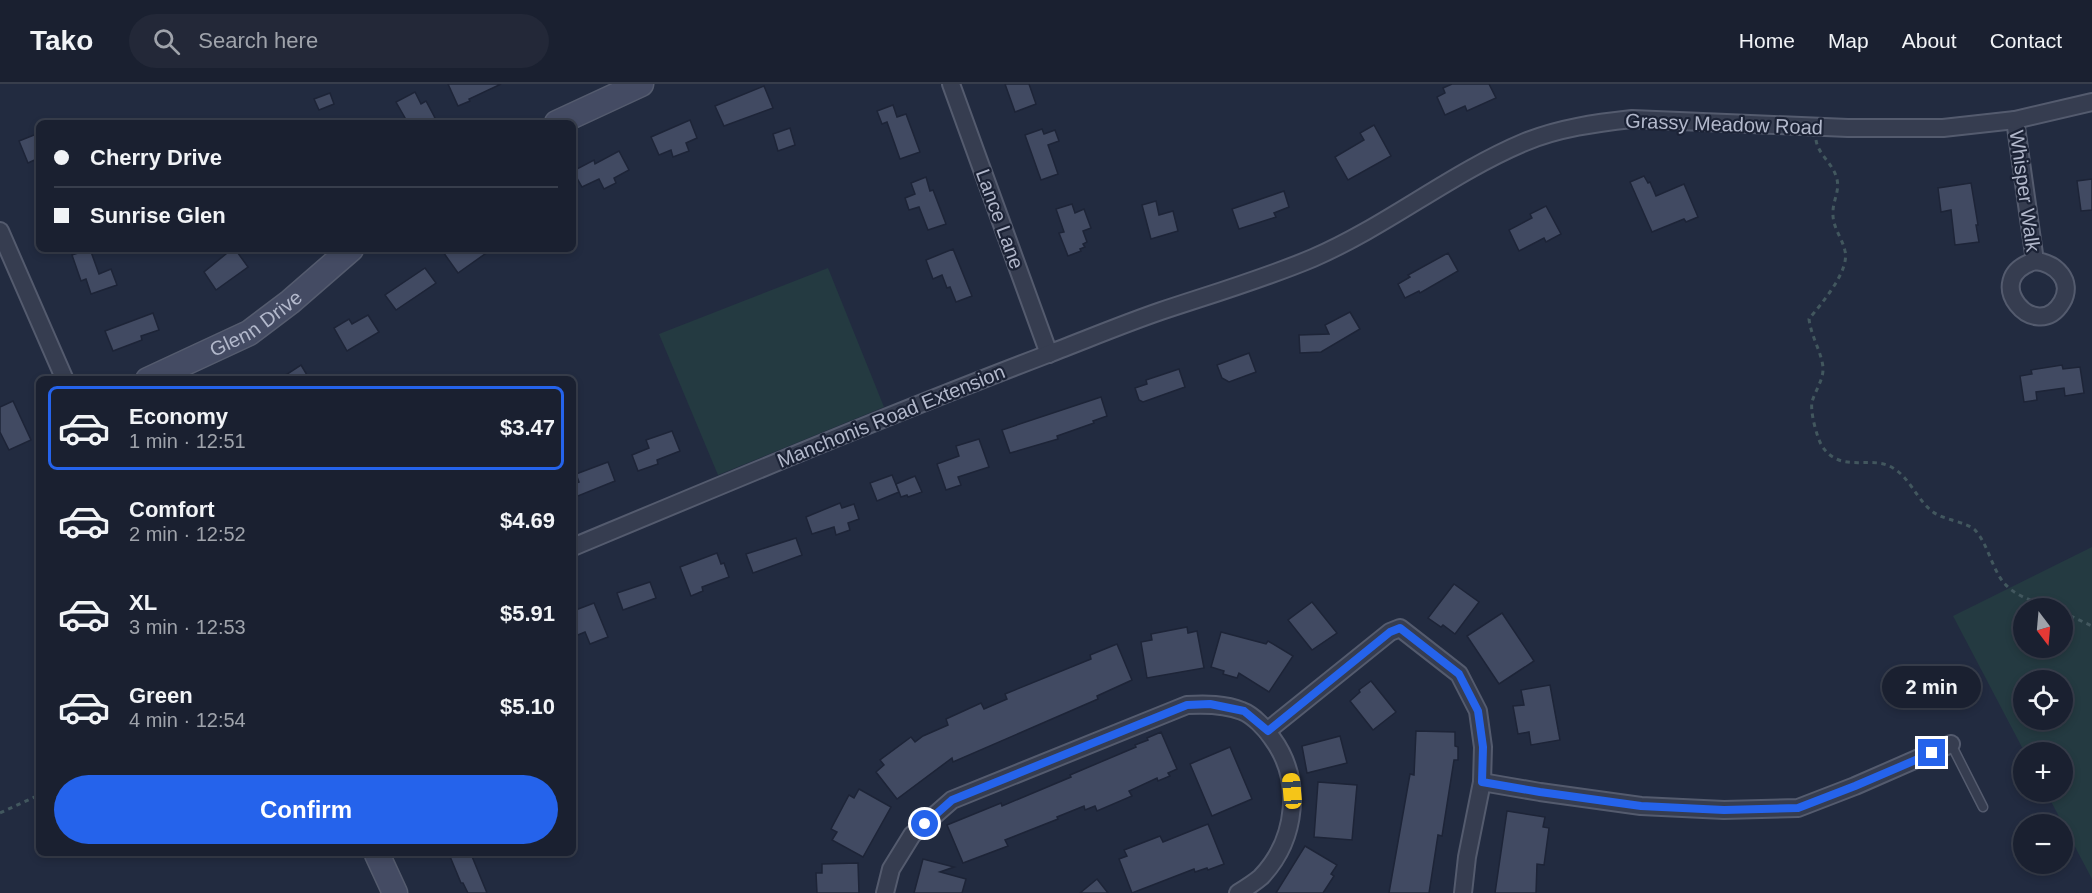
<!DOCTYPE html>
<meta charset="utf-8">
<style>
body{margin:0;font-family:Helvetica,sans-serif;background:#232838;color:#f1f3f6;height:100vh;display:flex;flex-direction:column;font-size:22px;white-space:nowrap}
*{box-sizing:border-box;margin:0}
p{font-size:20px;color:#9fa3ab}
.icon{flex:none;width:33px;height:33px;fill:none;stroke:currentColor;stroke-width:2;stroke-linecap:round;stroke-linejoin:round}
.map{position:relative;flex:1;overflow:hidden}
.panel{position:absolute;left:36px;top:292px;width:540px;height:480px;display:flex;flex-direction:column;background:#1a2030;border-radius:9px;box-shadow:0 3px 9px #0003,0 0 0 2px #383e4c}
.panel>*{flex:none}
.hud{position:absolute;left:36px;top:36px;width:540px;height:132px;border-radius:9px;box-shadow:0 3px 9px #0003,0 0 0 2px #383e4c;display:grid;align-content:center;height:132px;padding:0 18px;background:#1a2030}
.needle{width:39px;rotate:164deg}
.controls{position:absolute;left:2013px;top:514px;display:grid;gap:12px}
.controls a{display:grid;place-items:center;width:60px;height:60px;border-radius:50%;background:#1a2030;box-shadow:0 3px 9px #0003,0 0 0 2px #383e4c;font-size:30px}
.end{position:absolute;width:27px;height:27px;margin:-14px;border:8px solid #2563eb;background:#fff;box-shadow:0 0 0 3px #fff}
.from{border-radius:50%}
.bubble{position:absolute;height:42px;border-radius:21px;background:#1a2030;box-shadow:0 3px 9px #0003,0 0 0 2px #383e4c;font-size:20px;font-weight:700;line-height:42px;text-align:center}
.car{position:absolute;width:18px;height:36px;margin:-18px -9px;border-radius:8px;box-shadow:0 0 4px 2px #0007;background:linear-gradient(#f5c518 24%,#345 0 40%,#f5c518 0 76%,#345 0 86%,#f5c518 0)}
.hud b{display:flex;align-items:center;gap:21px;height:57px;font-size:22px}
.hud b+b{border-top:2px solid #383e4c}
.hud i{width:15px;height:15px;background:#f1f3f6}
ul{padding:10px 0 0;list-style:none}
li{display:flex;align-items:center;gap:18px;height:84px;margin:0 12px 9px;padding:0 6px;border:3px solid transparent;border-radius:9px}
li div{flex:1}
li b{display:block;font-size:22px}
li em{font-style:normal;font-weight:700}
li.on{border-color:#2563eb}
li>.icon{width:54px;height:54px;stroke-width:1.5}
.action{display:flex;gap:12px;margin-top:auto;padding:12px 18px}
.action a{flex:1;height:69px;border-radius:36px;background:#2563eb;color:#fff;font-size:24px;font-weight:700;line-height:69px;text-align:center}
header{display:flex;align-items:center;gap:36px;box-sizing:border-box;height:84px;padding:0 30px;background:#1a2030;border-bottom:2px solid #383e4c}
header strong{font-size:28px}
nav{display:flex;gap:33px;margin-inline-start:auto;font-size:21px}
.search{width:420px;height:54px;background:#232838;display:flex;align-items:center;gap:15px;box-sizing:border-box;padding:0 21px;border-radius:33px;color:#9fa3ab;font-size:22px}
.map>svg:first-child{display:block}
</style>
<header>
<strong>Tako</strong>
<div class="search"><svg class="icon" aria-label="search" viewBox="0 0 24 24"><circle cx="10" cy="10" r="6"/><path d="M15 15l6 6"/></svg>Search here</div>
<nav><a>Home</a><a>Map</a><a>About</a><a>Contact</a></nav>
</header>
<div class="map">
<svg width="2092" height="809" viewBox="0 0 2092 809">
<rect width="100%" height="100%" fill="#222b40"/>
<g fill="#243a41" fill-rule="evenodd">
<path d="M 828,184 L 884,323 L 718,391 L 659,250 Z"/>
<path d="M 2092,463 L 2092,795 L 2046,708 L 2062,708 L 2062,669 L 2025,669 L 1953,532 ZM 2024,525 L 2062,525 L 2062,564 L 2024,564 ZM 2024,597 L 2062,597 L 2062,636 L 2024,636 Z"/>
</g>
<g fill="#414a62" stroke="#1d2437" stroke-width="1.5">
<path d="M 448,0 L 501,0 L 469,15 L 470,17 L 458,22 Z"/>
<path d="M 1005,0 L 1029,0 L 1036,20 L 1015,28 Z"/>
<path d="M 1452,0 L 1489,0 L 1496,14 L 1467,27 L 1465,22 L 1445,31 L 1437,13 L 1445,9 L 1443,4 Z"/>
<path d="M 764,2 L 773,24 L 724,42 L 715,22 Z"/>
<path d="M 415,8 L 421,20 L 426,17 L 435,34 L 427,39 L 408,39 L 396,18 Z"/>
<path d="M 330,9 L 334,20 L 319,26 L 314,15 Z"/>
<path d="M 893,21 L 897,33 L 906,30 L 920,68 L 900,75 L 887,38 L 882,40 L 877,27 Z"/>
<path d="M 690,36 L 697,54 L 686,59 L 689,67 L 673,73 L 671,66 L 659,71 L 651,53 Z"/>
<path d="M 1374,41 L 1391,72 L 1348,96 L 1335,73 L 1364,56 L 1360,49 Z"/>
<path d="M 790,44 L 795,61 L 778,67 L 773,50 Z"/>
<path d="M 1042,45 L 1044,50 L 1055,46 L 1059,57 L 1048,61 L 1058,90 L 1041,96 L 1025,51 Z"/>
<path d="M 39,49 L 39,74 L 28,79 L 19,57 Z"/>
<path d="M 619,67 L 629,86 L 614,94 L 616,99 L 604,105 L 599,95 L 582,103 L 573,87 L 594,76 L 595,80 Z"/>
<path d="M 1644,92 L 1648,99 L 1650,98 L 1656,112 L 1684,100 L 1698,133 L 1686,138 L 1684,135 L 1652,148 L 1630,98 Z"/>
<path d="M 926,93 L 930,107 L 933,106 L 946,140 L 928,146 L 919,123 L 909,126 L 905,114 L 915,110 L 911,99 Z"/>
<path d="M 2092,95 L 2092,126 L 2081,127 L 2077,97 Z"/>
<path d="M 1971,99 L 1978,141 L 1976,141 L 1979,158 L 1955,161 L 1951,126 L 1941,128 L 1938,104 Z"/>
<path d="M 1284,107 L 1289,123 L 1274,129 L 1276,133 L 1239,145 L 1232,125 Z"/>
<path d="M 1156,117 L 1159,131 L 1173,127 L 1178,147 L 1151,155 L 1142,121 Z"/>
<path d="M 1072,120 L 1075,129 L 1084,125 L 1091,144 L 1083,147 L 1087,158 L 1083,160 L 1085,163 L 1080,165 L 1081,167 L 1068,172 L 1059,149 L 1064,148 L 1056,125 Z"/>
<path d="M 1546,122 L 1561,150 L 1546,158 L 1544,154 L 1519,167 L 1509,146 L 1532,134 L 1530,130 Z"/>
<path d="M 90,165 L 99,190 L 111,185 L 117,201 L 91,210 L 86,195 L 81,197 L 72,171 Z"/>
<path d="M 232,165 L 235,165 L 248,183 L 216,206 L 204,188 Z"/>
<path d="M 441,165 L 492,165 L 458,189 Z"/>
<path d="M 953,165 L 972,212 L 956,218 L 950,203 L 947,204 L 942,191 L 933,195 L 926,176 Z"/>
<path d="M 1448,169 L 1458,187 L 1420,209 L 1419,207 L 1405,214 L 1398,200 L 1410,193 L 1408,191 Z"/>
<path d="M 425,184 L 436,199 L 396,226 L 385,211 Z"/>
<path d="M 1350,228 L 1360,245 L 1321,268 L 1300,269 L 1299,251 L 1329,250 L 1325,241 Z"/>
<path d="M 153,229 L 159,246 L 141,252 L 142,256 L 113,267 L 105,247 Z"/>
<path d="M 368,231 L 379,248 L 347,267 L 334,244 L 349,235 L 352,240 Z"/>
<path d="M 1249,269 L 1256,288 L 1229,298 L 1222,294 L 1217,281 Z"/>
<path d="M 301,281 L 310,296 L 278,296 Z"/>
<path d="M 2062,281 L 2063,285 L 2080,283 L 2084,309 L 2065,312 L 2064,304 L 2036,308 L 2037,316 L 2024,318 L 2020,292 L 2032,290 L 2031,286 Z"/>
<path d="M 1179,285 L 1185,303 L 1143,318 L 1139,316 L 1135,304 L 1147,300 L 1146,296 Z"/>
<path d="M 1101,313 L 1107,332 L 1093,337 L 1094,339 L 1057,352 L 1058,355 L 1010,369 L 1002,346 Z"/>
<path d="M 13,317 L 31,356 L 9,366 L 0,348 L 0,323 Z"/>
<path d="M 672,347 L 680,367 L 657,376 L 658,380 L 638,387 L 632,371 L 649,364 L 646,356 Z"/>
<path d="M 979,355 L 989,383 L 958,393 L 961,401 L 946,406 L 937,380 L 959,372 L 956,362 Z"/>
<path d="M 608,378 L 615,397 L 573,414 L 573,400 L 579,398 L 576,390 Z"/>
<path d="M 892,391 L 899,408 L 877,417 L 870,399 Z"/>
<path d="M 915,392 L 922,408 L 908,413 L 907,411 L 901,413 L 896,400 Z"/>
<path d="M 840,419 L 842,424 L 854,420 L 859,435 L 848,439 L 850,446 L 836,451 L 834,443 L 812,450 L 806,433 Z"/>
<path d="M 796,454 L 802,471 L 753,489 L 746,470 Z"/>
<path d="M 717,469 L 721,480 L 724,479 L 729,493 L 702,503 L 703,507 L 691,512 L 680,483 Z"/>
<path d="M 650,498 L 656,514 L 623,526 L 617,509 Z"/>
<path d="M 1454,500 L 1479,518 L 1455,550 L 1443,541 L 1441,543 L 1428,534 Z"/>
<path d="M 1312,518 L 1337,549 L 1312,566 L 1288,536 Z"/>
<path d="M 594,519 L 608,553 L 590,560 L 585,548 L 573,553 L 573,527 Z"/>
<path d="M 1502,529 L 1534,577 L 1499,600 L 1467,552 Z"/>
<path d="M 1187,543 L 1188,549 L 1197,547 L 1204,584 L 1147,594 L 1141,558 L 1152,556 L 1151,550 Z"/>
<path d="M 1221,548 L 1266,560 L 1268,557 L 1293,572 L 1269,608 L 1239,589 L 1237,594 L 1223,590 L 1224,587 L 1211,583 Z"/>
<path d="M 1117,560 L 1132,596 L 1097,612 L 1098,615 L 953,678 L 952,674 L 897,715 L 876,688 L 884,681 L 880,676 L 911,653 L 915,658 L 923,652 L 948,641 L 946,635 L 981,619 L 984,625 L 1007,615 L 1005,610 L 1091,575 L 1090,571 Z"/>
<path d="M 1371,597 L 1396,628 L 1373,646 L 1350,617 L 1360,608 L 1359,606 Z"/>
<path d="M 1550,601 L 1560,656 L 1531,661 L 1529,648 L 1518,650 L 1513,622 L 1524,621 L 1521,606 Z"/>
<path d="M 1416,647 L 1455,648 L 1455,662 L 1458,663 L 1458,676 L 1454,676 L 1442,752 L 1438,751 L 1429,809 L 1389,809 L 1410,690 L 1414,691 Z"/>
<path d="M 1161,648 L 1177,685 L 1168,689 L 1170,692 L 1158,697 L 1157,694 L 1129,707 L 1132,712 L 1097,727 L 1095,722 L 1085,726 L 1084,722 L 1057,733 L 1058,735 L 1005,756 L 1008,762 L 963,779 L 947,741 L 1001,719 L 1002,722 L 1071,693 L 1070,691 L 1136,663 L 1135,661 L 1148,656 L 1147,654 Z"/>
<path d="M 1340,652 L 1347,679 L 1307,689 L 1302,662 Z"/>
<path d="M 1230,663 L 1252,715 L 1212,732 L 1190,680 Z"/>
<path d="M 1318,698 L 1357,701 L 1352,756 L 1314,753 Z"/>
<path d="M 859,705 L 891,723 L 863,773 L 832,756 L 837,748 L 831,745 L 849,711 L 854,714 Z"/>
<path d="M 1507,727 L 1545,733 L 1543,743 L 1549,744 L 1544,781 L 1537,780 L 1536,809 L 1495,809 Z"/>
<path d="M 1208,740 L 1224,780 L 1208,786 L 1207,784 L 1195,788 L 1194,785 L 1132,809 L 1119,775 L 1127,772 L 1124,766 L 1160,752 L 1163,758 Z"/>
<path d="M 1305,762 L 1337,781 L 1331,790 L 1334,792 L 1323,809 L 1276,809 Z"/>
<path d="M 449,770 L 471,770 L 487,809 L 468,809 L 463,799 L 461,799 Z"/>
<path d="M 923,775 L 954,783 L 940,788 L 966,795 L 962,809 L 914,809 Z"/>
<path d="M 858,779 L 859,809 L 817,809 L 816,789 L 822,789 L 822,780 Z"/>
<path d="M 1097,795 L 1108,809 L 1080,809 Z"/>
</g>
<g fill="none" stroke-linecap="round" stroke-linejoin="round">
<defs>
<path id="lane" d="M 1951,660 L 1983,723"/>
<g id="street">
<path d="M 951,0 L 1049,270"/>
<path d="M 2015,36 L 2035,177 C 1978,194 2036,262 2062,218 C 2074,197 2056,179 2035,177"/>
<path d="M 0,147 L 65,296"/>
<path d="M 573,463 C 731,397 888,331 1048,270 C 1085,256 1123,240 1161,227 C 1212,210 1263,195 1313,174 C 1387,142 1451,89 1525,58 C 1559,44 1596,39 1632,35 L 1848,44 L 1943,44 L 2015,36 L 2092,18"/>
<path d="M 1267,647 L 1390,548 L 1400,544 L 1459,590 L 1478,627 L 1483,663 L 1482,698 L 1467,773 L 1463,809"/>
<path d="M 1482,698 L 1540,708 L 1641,722 L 1724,726 L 1798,724 L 1855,702 L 1951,660"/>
<path d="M 885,809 L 891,785 L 912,751 L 952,716 L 1187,621 C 1206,620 1225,620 1242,627 C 1253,631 1266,645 1272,654 C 1303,696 1297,755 1261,793 C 1254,799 1246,804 1238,809"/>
</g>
<g id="secondary">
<path d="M 557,39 L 641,0"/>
<path id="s1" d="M 148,296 L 249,249 L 290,218 L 351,165"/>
<path d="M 377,770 L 395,809"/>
</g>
</defs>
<use href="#lane" stroke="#545b6e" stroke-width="11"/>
<use href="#street" stroke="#545b6e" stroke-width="20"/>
<use href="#secondary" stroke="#545b6e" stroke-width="27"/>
<g stroke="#42575e" stroke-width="3" stroke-dasharray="4.5 4.5" stroke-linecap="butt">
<path d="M 1816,56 C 1818,70 1832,79 1836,92 C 1841,106 1833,115 1833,128 C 1832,143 1842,153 1845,167 C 1850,187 1821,220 1809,235 C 1811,252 1821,267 1823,283 C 1824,295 1815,307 1812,318 C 1810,328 1817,354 1822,362 C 1841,391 1871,370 1893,384 C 1910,394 1917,416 1933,428 C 1944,436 1967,438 1975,446 C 1986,458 1990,476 1998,490 C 2009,512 2034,517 2055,525"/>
<path d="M 2062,528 L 2092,542"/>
<path d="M 0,729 L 39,711"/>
</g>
<use href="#lane" stroke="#363d50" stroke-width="8"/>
<use href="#street" stroke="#363d50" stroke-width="16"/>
<use href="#secondary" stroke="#444b63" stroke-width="24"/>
</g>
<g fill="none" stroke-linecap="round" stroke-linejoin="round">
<path stroke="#2563eb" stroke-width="8" d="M 925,740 L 952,716 L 1187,621 L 1210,620 L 1244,627 L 1268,647 L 1390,548 L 1400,544 L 1459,590 L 1478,627 L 1483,663 L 1482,698 L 1540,708 L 1641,722 L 1724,726 L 1798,724 L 1855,702 L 1932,669"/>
</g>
<g text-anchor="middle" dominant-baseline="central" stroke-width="4.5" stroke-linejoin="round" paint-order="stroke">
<g font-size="20" fill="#b2b8cb" stroke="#1b2235">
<text transform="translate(1724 40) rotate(2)">Grassy Meadow Road</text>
<text transform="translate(2025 107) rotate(82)">Whisper Walk</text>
<text transform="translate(1000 135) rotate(70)">Lance Lane</text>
<text stroke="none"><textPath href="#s1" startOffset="122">Glenn Drive</textPath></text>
<text transform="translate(891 332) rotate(-22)">Manchonis Road Extension</text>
</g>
</g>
</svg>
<div class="controls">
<a><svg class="needle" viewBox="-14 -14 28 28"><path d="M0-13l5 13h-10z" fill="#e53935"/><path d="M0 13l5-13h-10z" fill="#9fa3ab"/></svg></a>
<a><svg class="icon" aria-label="locate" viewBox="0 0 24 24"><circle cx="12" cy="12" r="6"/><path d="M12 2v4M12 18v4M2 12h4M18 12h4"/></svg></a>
<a>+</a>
<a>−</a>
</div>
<i class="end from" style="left:925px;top:740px"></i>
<i class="end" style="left:1932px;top:669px"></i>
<div class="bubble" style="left:1882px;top:582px;width:99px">2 min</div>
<i class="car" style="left:1292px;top:707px;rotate:355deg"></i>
<div class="hud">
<b><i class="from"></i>Cherry Drive</b>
<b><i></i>Sunrise Glen</b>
</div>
<section class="panel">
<ul>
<li class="on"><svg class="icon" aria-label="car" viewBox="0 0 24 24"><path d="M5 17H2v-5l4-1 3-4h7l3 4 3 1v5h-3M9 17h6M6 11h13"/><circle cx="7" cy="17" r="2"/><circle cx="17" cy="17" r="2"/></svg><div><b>Economy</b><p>1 min · 12:51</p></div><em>$3.47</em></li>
<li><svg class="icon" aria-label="car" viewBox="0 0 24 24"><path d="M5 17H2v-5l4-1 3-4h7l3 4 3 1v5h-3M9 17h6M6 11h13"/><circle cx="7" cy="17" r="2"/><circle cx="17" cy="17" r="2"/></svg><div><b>Comfort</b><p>2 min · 12:52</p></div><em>$4.69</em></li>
<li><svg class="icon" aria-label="car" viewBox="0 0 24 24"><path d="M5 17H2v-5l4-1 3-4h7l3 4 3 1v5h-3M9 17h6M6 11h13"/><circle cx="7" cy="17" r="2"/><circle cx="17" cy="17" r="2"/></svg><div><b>XL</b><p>3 min · 12:53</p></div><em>$5.91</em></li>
<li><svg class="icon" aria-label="car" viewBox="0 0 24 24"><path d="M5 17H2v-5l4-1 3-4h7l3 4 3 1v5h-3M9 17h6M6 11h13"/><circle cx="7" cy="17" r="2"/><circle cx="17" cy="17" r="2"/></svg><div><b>Green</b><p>4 min · 12:54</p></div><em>$5.10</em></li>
</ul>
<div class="action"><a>Confirm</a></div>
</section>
</div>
